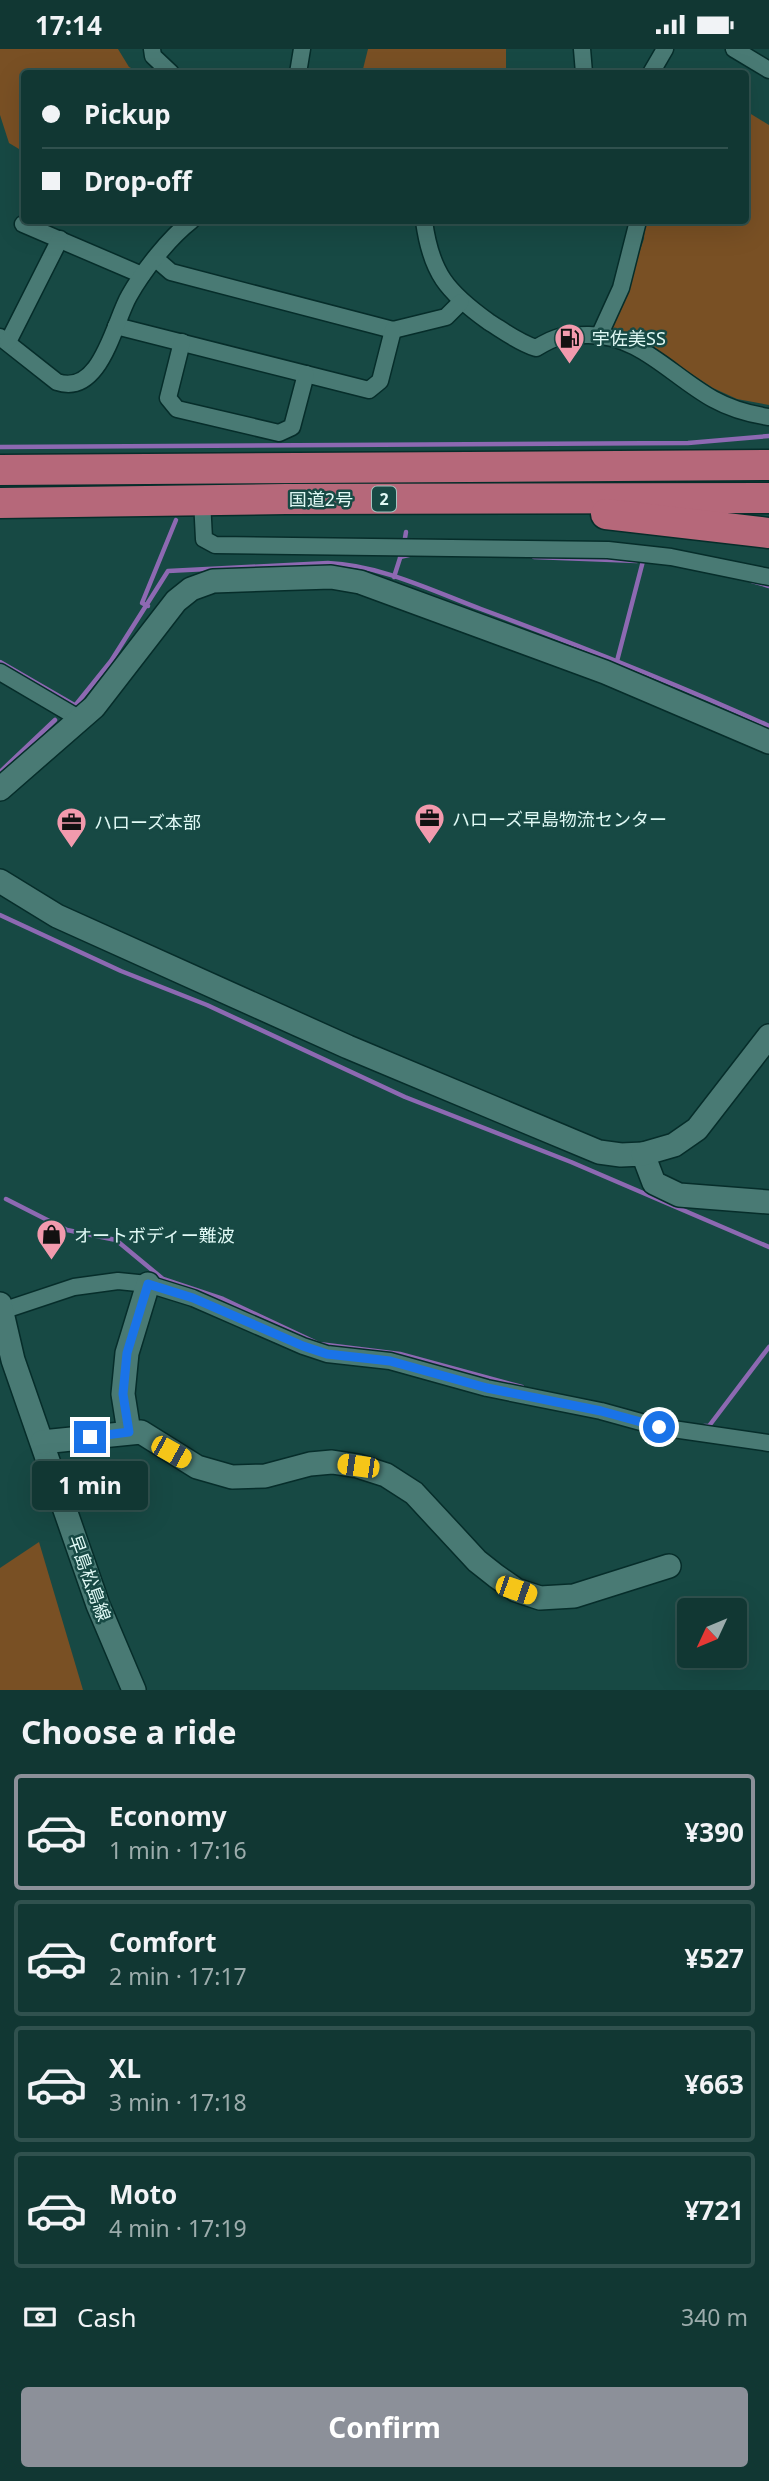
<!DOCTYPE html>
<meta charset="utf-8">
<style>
body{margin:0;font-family:"Noto Sans","Noto Sans JP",sans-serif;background:#1e423f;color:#f1f3f6;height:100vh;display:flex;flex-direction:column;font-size:26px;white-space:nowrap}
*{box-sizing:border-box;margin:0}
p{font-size:23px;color:#9cacac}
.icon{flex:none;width:38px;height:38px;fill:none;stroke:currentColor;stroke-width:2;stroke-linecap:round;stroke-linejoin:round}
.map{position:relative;height:1641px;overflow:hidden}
.sheet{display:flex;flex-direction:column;background:#113733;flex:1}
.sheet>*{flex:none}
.top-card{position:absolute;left:21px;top:21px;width:728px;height:154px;border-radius:7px;box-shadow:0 7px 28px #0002,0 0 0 2px #30514e;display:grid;align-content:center;height:154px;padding:0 21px;background:#113733}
.needle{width:46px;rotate:226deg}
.buttons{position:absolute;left:677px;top:1549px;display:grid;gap:14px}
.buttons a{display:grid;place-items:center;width:70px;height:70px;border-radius:7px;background:#113733;box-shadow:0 7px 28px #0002,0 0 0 2px #30514e;font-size:35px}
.end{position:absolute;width:32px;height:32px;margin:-16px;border:9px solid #1a73e8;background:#fff;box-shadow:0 0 0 4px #fff}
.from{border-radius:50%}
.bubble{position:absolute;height:49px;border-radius:7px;background:#113733;box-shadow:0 7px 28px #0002,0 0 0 2px #30514e;font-size:23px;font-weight:700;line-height:49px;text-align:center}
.car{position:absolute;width:21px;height:42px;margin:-21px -10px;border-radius:9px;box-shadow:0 0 5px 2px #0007;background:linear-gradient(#f5c518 24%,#345 0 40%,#f5c518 0 76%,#345 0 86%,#f5c518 0)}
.top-card b{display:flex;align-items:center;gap:24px;height:66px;font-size:26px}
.top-card b+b{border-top:2px solid #30514e}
.top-card i{width:18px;height:18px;background:#f1f3f6}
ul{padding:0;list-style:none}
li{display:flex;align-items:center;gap:21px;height:116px;margin:0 14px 10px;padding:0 7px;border:4px solid #30514e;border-radius:7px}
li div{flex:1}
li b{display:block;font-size:26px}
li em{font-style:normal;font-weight:700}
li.current{border-color:#8c9099}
li>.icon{width:63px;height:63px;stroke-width:1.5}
h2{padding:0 21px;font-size:32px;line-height:84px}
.pay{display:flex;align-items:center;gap:18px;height:77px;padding:0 21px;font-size:26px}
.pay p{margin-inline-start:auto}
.cta{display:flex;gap:14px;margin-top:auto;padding:14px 21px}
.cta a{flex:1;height:80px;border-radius:7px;background:#8c9099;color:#fff;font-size:28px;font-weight:700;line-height:80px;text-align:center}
.status{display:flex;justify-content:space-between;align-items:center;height:49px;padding:0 35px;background:#113733;direction:ltr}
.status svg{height:19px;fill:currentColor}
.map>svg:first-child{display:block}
</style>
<div class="status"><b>17:14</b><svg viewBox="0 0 49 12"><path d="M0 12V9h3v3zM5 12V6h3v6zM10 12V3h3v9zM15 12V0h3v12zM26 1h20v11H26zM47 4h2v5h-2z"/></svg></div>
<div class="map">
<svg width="769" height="1641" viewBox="0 0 769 1641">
<rect width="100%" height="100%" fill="#174944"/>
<g fill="#795024">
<path d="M 0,0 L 118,0 L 129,18 L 142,24 L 24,24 L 24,103 L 9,94 L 0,66 Z"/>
<path d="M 368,0 L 506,0 L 506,24 L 362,24 Z"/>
<path d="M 746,62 L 769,76 L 769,356 L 737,350 L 713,339 L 651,298 L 612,279 L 644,190 L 645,172 L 746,172 Z"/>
<path d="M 39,1493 L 83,1641 L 0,1641 L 0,1519 Z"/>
</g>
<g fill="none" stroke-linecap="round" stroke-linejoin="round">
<g stroke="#8d69b2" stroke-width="4.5">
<path d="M 0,398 L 688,394 L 769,387"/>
<path d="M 405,489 L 406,483"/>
<path d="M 400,508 L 413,505"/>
<path d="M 534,508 L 637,512"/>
<path d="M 394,528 L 401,506"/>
<path d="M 752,532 L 769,537"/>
<path d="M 148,557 L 142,554 L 176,471"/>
<path d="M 617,612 L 643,512"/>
<path d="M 0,613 L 76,657"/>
<path d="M 74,658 L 111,612 L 168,522 L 328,514 C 380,516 433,542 481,560 C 578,596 675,634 769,677"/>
<path d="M 0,723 L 55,671"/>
<path d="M 0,866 L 121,922 L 207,956 L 405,1048 L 571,1113 L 769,1198"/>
<path d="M 6,1150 L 67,1181 L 116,1191 L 163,1230 L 223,1250 L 319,1295 L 400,1305 L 522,1338"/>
<path d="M 704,1377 L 709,1377 L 769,1298"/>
</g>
<defs>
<g id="street">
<path d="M 152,0 L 153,7 L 171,24"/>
<path d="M 582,0 L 584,24"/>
<path d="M 734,0 L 769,21"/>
<path d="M 298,24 L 302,0"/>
<path d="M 651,24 L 665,0"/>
<path d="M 424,172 C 431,224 447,243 489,273 C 505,283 518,293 536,299 C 558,286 562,286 587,286 C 639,285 670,326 713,350 C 731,360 749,365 769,368"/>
<path d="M 23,175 L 142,226"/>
<path d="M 156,210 L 171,223 L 393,281 L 446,268 L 461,253"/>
<path d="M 116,277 L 369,341 L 380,332 L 393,281"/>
<path d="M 600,285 L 621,239 L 638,172"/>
<path d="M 0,288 L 57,333 C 101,348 114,273 129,247 C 143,222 169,189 191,172"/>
<path d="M 8,293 L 60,190"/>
<path d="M 182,293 L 168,349 L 177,360 L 279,384 L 292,378 L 306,325"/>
<path d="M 202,451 L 204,490 L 215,496 L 608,501 L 671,508 L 769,528"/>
<path d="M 0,623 L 80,670"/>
<path d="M 2,1262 L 74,1238 L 118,1232 L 148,1235 L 193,1249 L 303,1297 L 327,1305 L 390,1312 L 487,1339 L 601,1362 L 659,1378 L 769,1394"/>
</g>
<g id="secondary">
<path d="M 0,740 L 94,658 L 176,552 L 191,540 L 213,532 L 331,528 L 360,533 L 605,623 L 769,693"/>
<path d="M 0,832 L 57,867 L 348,998 L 599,1103 L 621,1106 L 643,1105 L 654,1134 L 679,1146 L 769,1153"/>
<path d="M 643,1105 L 674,1096 L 697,1080 L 769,987"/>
<path d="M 0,1255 L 13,1311 L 98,1556 L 134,1641"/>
<path d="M 129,1383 L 123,1345 L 127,1304 L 148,1235"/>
<path d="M 42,1393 L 141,1383 L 197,1418 L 232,1428 L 265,1427 L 310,1415 L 332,1413 L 358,1417 L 386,1426 L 414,1444 L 477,1512 L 496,1527 L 516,1541 L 540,1549 L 574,1547 L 669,1517"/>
</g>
<g id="highway">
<path d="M 0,421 L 769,416"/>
<path d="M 0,454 L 286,450 L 769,449"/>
<path d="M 606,465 L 769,484"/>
</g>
</defs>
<use href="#street" stroke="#062d2a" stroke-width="19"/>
<use href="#secondary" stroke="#062d2a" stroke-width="26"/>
<use href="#highway" stroke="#062d2a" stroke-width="33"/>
<use href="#street" stroke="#497a74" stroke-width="16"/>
<use href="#secondary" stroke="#497a74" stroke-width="23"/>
<use href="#highway" stroke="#b6687a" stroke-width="30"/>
</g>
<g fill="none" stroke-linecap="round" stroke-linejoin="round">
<path stroke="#1a73e8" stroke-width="9" d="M 90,1388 L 129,1383 L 123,1345 L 127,1304 L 148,1235 L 193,1249 L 303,1297 L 327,1305 L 390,1312 L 487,1339 L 601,1362 L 659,1378"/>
</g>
<defs>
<symbol id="fuel-pin" viewBox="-11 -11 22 30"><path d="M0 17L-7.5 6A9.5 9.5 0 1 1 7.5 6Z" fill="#f29aad" stroke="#174944"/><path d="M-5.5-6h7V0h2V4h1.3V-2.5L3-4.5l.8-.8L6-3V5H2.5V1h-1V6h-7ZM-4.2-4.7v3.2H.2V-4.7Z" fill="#111"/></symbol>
<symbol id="office-pin" viewBox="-11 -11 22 30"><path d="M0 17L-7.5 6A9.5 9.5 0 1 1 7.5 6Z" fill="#f29aad" stroke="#174944"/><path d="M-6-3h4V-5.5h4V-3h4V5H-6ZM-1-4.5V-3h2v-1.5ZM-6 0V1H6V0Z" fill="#111"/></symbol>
<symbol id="shop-pin" viewBox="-11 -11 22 30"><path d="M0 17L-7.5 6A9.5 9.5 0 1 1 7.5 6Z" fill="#f29aad" stroke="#174944"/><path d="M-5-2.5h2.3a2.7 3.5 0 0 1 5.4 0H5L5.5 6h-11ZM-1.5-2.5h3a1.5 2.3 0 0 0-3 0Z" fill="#111"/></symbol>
</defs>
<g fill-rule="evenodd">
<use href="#fuel-pin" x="552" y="272" width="35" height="47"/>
<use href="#office-pin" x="412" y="752" width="35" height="47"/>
<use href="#office-pin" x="54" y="756" width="35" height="47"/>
<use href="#shop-pin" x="34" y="1168" width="35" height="47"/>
</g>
<g text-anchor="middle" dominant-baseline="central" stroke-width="5" stroke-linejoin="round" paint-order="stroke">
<rect fill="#174944" stroke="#a4c4c0" stroke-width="2" x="372" y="437.5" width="24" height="25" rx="5"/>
<g font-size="16" font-weight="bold" fill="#e0f9f5">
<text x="384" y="450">2</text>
</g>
<g font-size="18" fill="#e0f9f5" stroke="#174944" text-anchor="start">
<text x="592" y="289">宇佐美SS</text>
<text x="452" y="770">ハローズ早島物流センター</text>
<text x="94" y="773">ハローズ本部</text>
<text x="74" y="1186">オートボディー難波</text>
</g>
<g font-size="18" fill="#e0f9f5" stroke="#174944">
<text x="321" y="450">国道2号</text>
<text transform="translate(90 1529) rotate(70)">早島松島線</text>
</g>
</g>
</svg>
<div class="buttons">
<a><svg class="needle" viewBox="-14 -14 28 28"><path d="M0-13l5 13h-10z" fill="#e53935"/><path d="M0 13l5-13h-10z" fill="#9cacac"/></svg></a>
</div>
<i class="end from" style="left:659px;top:1378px"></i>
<i class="end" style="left:90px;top:1388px"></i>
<div class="bubble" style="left:32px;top:1412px;width:116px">1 min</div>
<i class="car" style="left:171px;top:1403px;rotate:119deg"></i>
<i class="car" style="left:358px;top:1417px;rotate:278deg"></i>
<i class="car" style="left:516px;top:1541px;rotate:109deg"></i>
<div class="top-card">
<b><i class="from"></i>Pickup</b>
<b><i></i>Drop-off</b>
</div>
</div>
<section class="sheet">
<h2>Choose a ride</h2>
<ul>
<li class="current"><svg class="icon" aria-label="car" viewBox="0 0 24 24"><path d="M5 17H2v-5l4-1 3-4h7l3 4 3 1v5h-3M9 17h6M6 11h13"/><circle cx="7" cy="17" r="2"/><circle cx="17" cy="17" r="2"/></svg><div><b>Economy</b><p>1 min · 17:16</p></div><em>¥390</em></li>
<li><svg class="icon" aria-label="car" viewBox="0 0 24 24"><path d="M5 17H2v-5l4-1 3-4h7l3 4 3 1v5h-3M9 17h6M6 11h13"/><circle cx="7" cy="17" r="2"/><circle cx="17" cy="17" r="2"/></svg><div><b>Comfort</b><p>2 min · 17:17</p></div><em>¥527</em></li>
<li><svg class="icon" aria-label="car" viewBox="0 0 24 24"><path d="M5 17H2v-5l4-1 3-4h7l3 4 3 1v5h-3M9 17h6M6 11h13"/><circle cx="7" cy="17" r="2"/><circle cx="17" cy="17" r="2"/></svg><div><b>XL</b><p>3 min · 17:18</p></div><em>¥663</em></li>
<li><svg class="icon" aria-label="car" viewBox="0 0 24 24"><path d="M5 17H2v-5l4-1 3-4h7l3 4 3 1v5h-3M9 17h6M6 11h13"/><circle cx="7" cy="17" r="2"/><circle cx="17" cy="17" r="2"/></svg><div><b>Moto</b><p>4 min · 17:19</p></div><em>¥721</em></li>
</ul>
<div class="pay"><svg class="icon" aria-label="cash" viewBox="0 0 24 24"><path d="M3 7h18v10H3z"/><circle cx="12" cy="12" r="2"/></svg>Cash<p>340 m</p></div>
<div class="cta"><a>Confirm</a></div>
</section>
